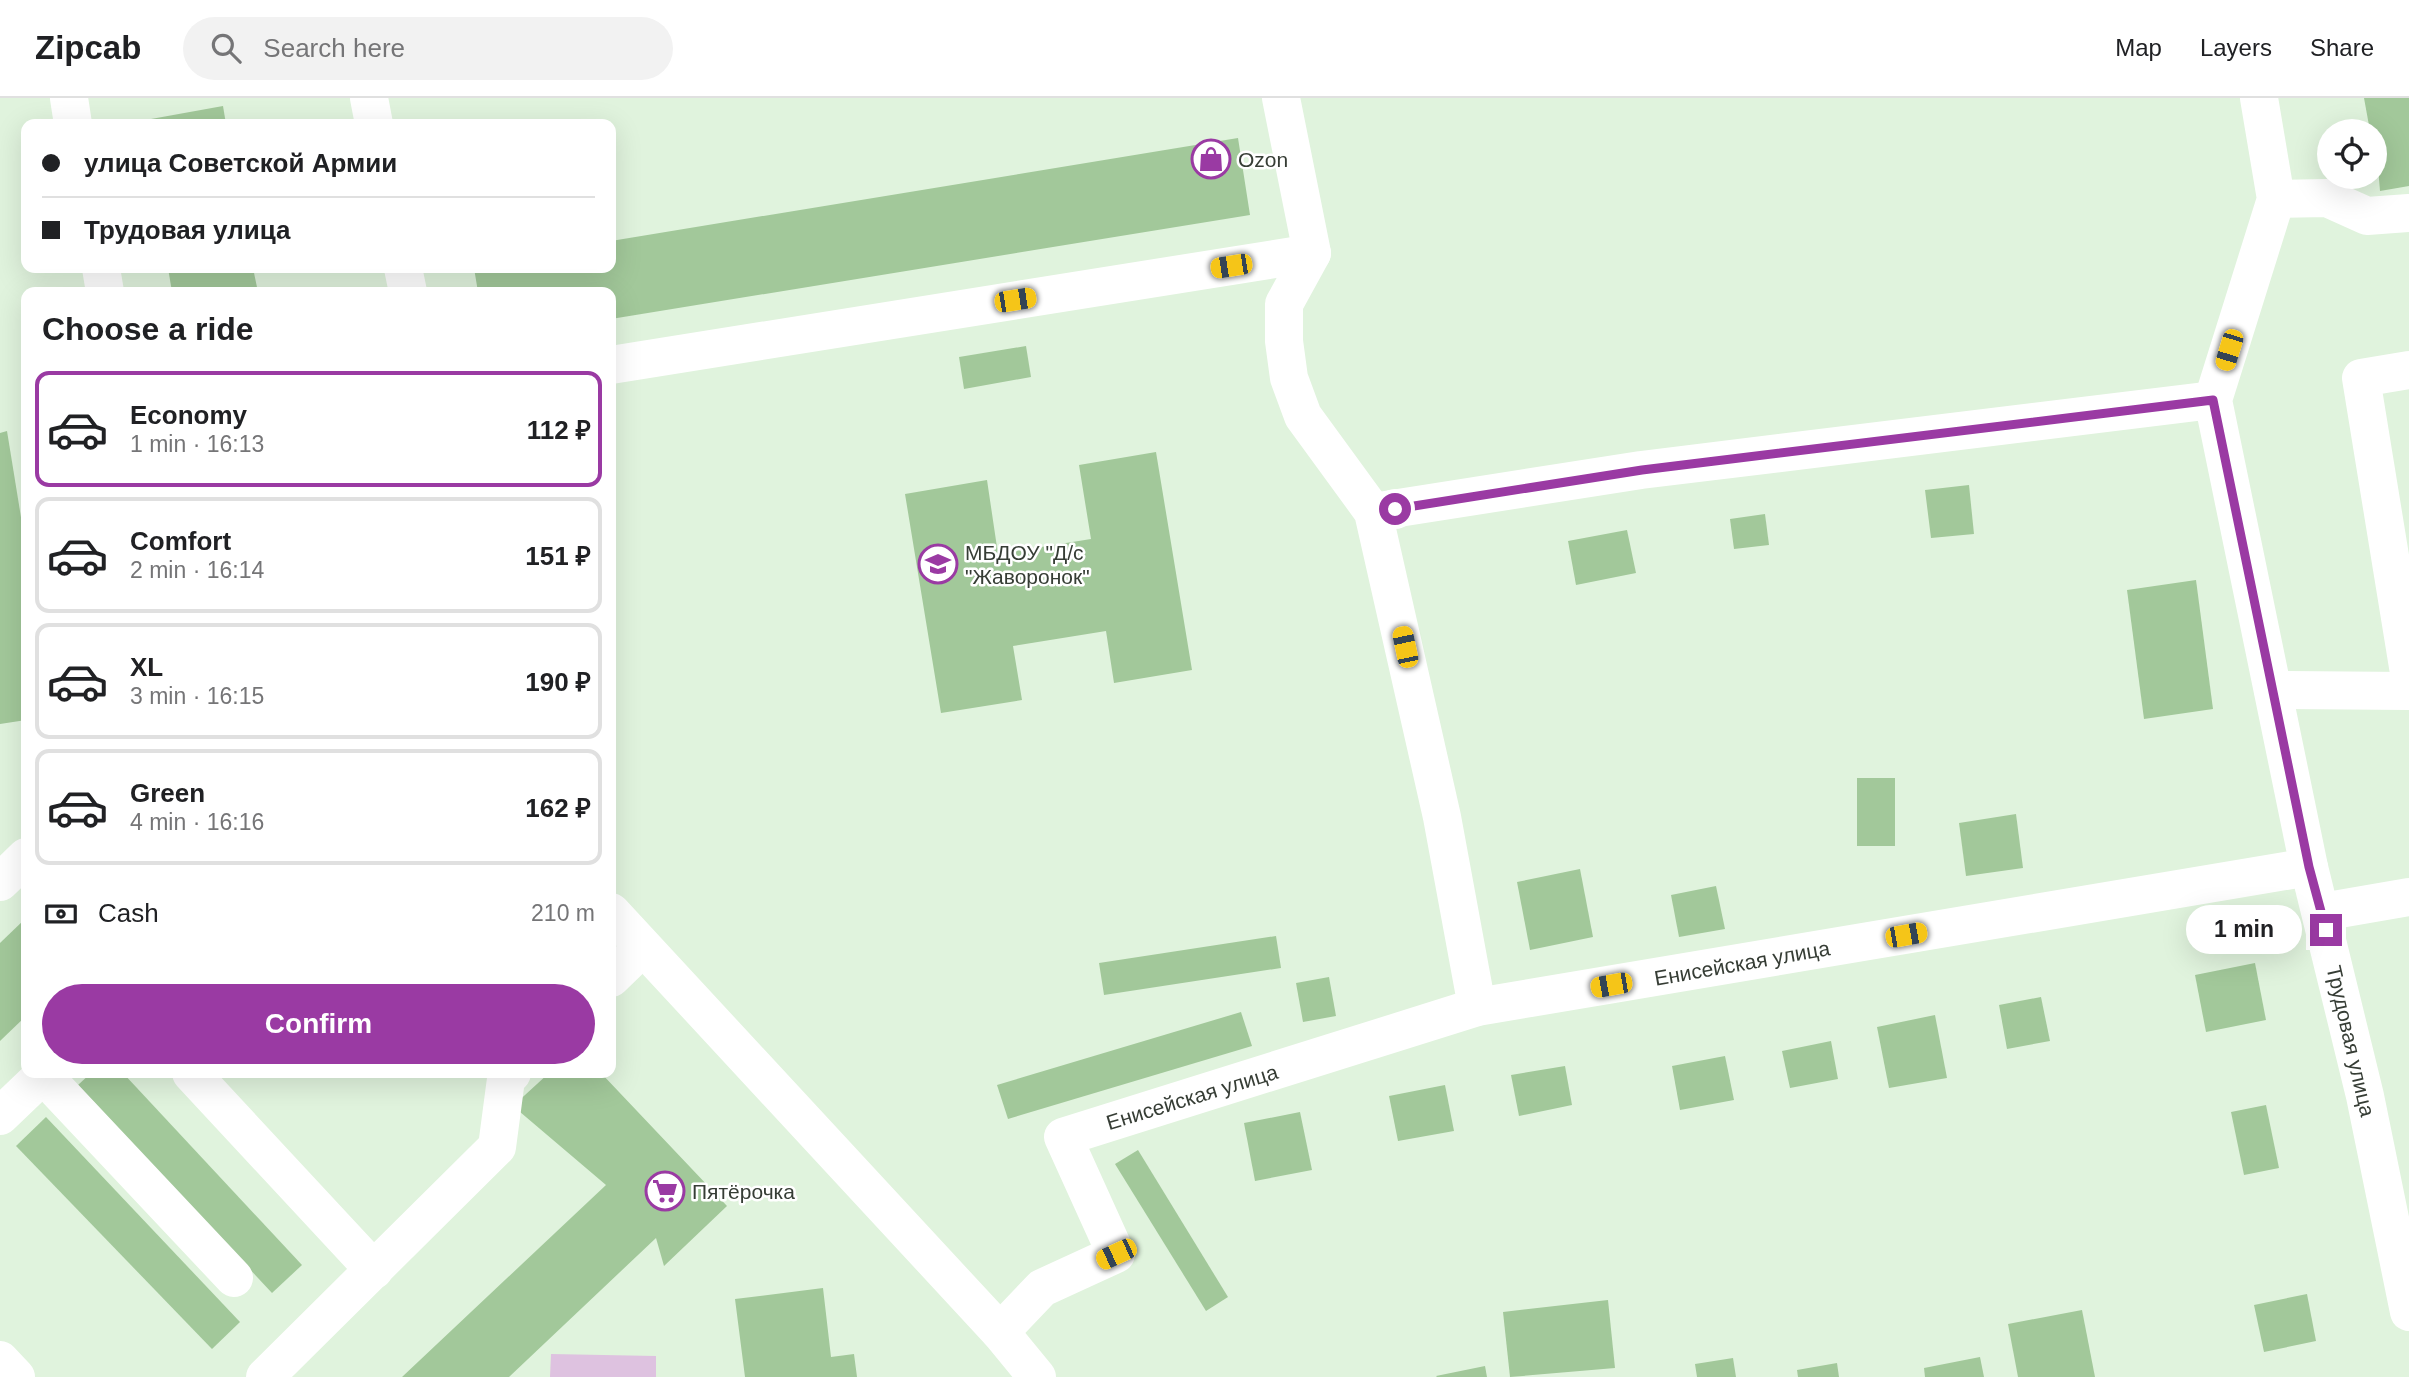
<!DOCTYPE html>
<meta charset="utf-8">
<style>
body{margin:0;font-family:Arial,sans-serif;background:#f2f2f2;color:#202124;height:100vh;display:flex;flex-direction:column;font-size:26px;white-space:nowrap}
*{box-sizing:border-box;margin:0}
p{font-size:23px;color:#757577}
.icon{flex:none;width:38px;height:38px;fill:none;stroke:currentColor;stroke-width:2;stroke-linecap:round;stroke-linejoin:round}
.map{position:relative;flex:1;overflow:hidden}
.sheet{position:absolute;left:21px;top:189px;width:595px;height:791px;display:flex;flex-direction:column;background:#fff;border-radius:14px;box-shadow:0 7px 28px #0002}
.sheet>*{flex:none}
.top-card{position:absolute;left:21px;top:21px;width:595px;height:154px;border-radius:14px;box-shadow:0 7px 28px #0002;display:grid;align-content:center;height:154px;padding:0 21px;background:#fff}
.tools{position:absolute;left:2317px;top:21px;display:grid;gap:14px}
.tools a{display:grid;place-items:center;width:70px;height:70px;border-radius:50%;background:#fff;box-shadow:0 7px 28px #0002;font-size:35px}
.end{position:absolute;width:32px;height:32px;margin:-16px;border:9px solid #9a3aa3;background:#fff;box-shadow:0 0 0 4px #fff}
.from{border-radius:50%}
.bubble{position:absolute;height:49px;border-radius:24px;background:#fff;box-shadow:0 7px 28px #0002;font-size:23px;font-weight:700;line-height:49px;text-align:center}
.car{position:absolute;width:21px;height:42px;margin:-21px -10px;border-radius:9px;box-shadow:0 0 5px 2px #0007;background:linear-gradient(#f5c518 24%,#345 0 40%,#f5c518 0 76%,#345 0 86%,#f5c518 0)}
.top-card b{display:flex;align-items:center;gap:24px;height:66px;font-size:26px}
.top-card b+b{border-top:2px solid #e0e0e0}
.top-card i{width:18px;height:18px;background:#202124}
ul{padding:0;list-style:none}
li{display:flex;align-items:center;gap:21px;height:116px;margin:0 14px 10px;padding:0 7px;border:4px solid #e0e0e0;border-radius:14px}
li div{flex:1}
li b{display:block;font-size:26px}
li em{font-style:normal;font-weight:700}
li.on{border-color:#9a3aa3}
li>.icon{width:63px;height:63px;stroke-width:1.5}
h2{padding:0 21px;font-size:32px;line-height:84px}
.pay{display:flex;align-items:center;gap:18px;height:77px;padding:0 21px;font-size:26px}
.pay p{margin-inline-start:auto}
.button{display:flex;gap:14px;margin-top:auto;padding:14px 21px}
.button a{flex:1;height:80px;border-radius:42px;background:#9a3aa3;color:#fff;font-size:28px;font-weight:700;line-height:80px;text-align:center}
header{display:flex;align-items:center;gap:42px;box-sizing:border-box;height:98px;padding:0 35px;background:#fff;border-bottom:2px solid #e0e0e0}
header strong{font-size:33px}
nav{display:flex;gap:38px;margin-inline-start:auto;font-size:24px}
.search{width:490px;height:63px;background:#f2f2f2;display:flex;align-items:center;gap:18px;box-sizing:border-box;padding:0 24px;border-radius:38px;color:#757577;font-size:26px}
.map>svg:first-child{display:block}
</style>
<header>
<strong>Zipcab</strong>
<div class="search"><svg class="icon" aria-label="search" viewBox="0 0 24 24"><circle cx="10" cy="10" r="6"/><path d="M15 15l6 6"/></svg>Search here</div>
<nav><a>Map</a><a>Layers</a><a>Share</a></nav>
</header>
<div class="map">
<svg width="2409" height="1279" viewBox="0 0 2409 1279">
<rect width="100%" height="100%" fill="#e0f3dd"/>
<path fill="#dec2e0" d="M 551,1256 L 656,1258 L 656,1279 L 550,1279 Z"/>
<g fill="#a2c89a">
<path d="M 2364,0 L 2409,0 L 2409,88 L 2380,93 L 2375,33 L 2370,33 Z"/>
<path d="M 223,8 L 226,26 L 141,26 L 140,23 Z"/>
<path d="M 1238,40 L 1250,117 L 611,221 L 611,194 L 478,194 L 474,170 L 611,170 L 611,143 Z"/>
<path d="M 168,170 L 253,170 L 258,194 L 172,194 Z"/>
<path d="M 1026,248 L 1031,279 L 964,291 L 959,259 Z"/>
<path d="M 7,333 L 26,450 L 26,622 L 0,626 L 0,335 Z"/>
<path d="M 1156,354 L 1192,572 L 1114,585 L 1106,533 L 1013,548 L 1022,602 L 941,615 L 905,396 L 987,382 L 998,456 L 1091,441 L 1079,367 Z"/>
<path d="M 1969,387 L 1974,436 L 1931,440 L 1925,392 Z"/>
<path d="M 1765,416 L 1769,447 L 1734,451 L 1730,421 Z"/>
<path d="M 1627,432 L 1636,475 L 1576,487 L 1568,443 Z"/>
<path d="M 2196,482 L 2213,611 L 2144,621 L 2127,492 Z"/>
<rect x="1857" y="680" width="38" height="68"/>
<path d="M 2016,716 L 2023,770 L 1966,778 L 1959,725 Z"/>
<path d="M 1580,771 L 1593,839 L 1530,852 L 1517,784 Z"/>
<path d="M 1716,788 L 1725,831 L 1679,839 L 1671,797 Z"/>
<path d="M 26,820 L 26,918 L 0,943 L 0,845 Z"/>
<path d="M 1276,838 L 1281,870 L 1104,897 L 1099,865 Z"/>
<path d="M 2255,865 L 2266,922 L 2206,934 L 2195,877 Z"/>
<path d="M 1329,879 L 1336,918 L 1303,924 L 1296,885 Z"/>
<path d="M 2041,899 L 2050,943 L 2007,951 L 1999,907 Z"/>
<path d="M 1241,914 L 1252,948 L 1008,1021 L 997,987 Z"/>
<path d="M 1935,917 L 1947,980 L 1889,990 L 1877,929 Z"/>
<path d="M 1831,943 L 1838,981 L 1790,990 L 1782,953 Z"/>
<path d="M 1725,958 L 1734,1002 L 1680,1012 L 1672,968 Z"/>
<path d="M 1565,968 L 1572,1007 L 1519,1018 L 1511,977 Z"/>
<path d="M 91,975 L 123,975 L 302,1167 L 272,1195 L 78,987 Z"/>
<path d="M 549,975 L 601,975 L 727,1108 L 664,1168 L 656,1140 L 509,1279 L 402,1279 L 606,1087 L 513,1008 Z"/>
<path d="M 1445,987 L 1454,1033 L 1398,1043 L 1389,998 Z"/>
<path d="M 2266,1007 L 2279,1070 L 2244,1077 L 2231,1014 Z"/>
<path d="M 1300,1014 L 1312,1072 L 1255,1083 L 1244,1025 Z"/>
<path d="M 46,1019 L 240,1224 L 212,1251 L 16,1048 Z"/>
<path d="M 1138,1052 L 1228,1199 L 1206,1213 L 1115,1066 Z"/>
<path d="M 823,1190 L 831,1259 L 854,1256 L 857,1279 L 745,1279 L 735,1201 Z"/>
<path d="M 2307,1196 L 2316,1243 L 2264,1254 L 2254,1207 Z"/>
<path d="M 1608,1202 L 1615,1270 L 1510,1279 L 1503,1214 Z"/>
<path d="M 2082,1212 L 2095,1279 L 2018,1279 L 2008,1226 Z"/>
<path d="M 1980,1259 L 1984,1279 L 1925,1279 L 1924,1270 Z"/>
<path d="M 1733,1260 L 1736,1279 L 1697,1279 L 1695,1266 Z"/>
<path d="M 1837,1265 L 1839,1279 L 1798,1279 L 1797,1272 Z"/>
<path d="M 1485,1268 L 1487,1279 L 1437,1279 L 1436,1278 Z"/>
</g>
<g fill="none" stroke-linecap="round" stroke-linejoin="round">
<g stroke="#fff" stroke-width="38">
<path d="M 69,0 L 73,26"/>
<path d="M 369,0 L 374,26"/>
<path d="M 1281,0 L 1312,155 L 1284,206 L 1284,243 L 1289,280 L 1303,318 L 1373,414 L 1442,719 L 1477,909"/>
<path d="M 2259,0 L 2276,101 L 2213,302 L 2309,769 L 2365,998 L 2409,1214"/>
<path d="M 2276,101 L 2327,100 L 2367,118 L 2409,115"/>
<path d="M 101,170 L 105,194"/>
<path d="M 403,170 L 408,194"/>
<path d="M 611,267 L 1312,155"/>
<path d="M 2409,272 L 2361,280 L 2409,575"/>
<path d="M 1373,414 L 1641,372 L 2213,302"/>
<path d="M 2273,592 L 2409,593"/>
<path d="M 0,784 L 26,759"/>
<path d="M 611,814 L 1000,1234 L 1037,1279"/>
<path d="M 2322,814 L 2409,799"/>
<path d="M 611,880 L 642,850"/>
<path d="M 191,975 L 374,1172"/>
<path d="M 43,977 L 234,1180"/>
<path d="M 0,1018 L 45,975"/>
<path d="M 1000,1234 L 1042,1190 L 1116,1156 L 1063,1039 L 1477,909 L 2309,769"/>
<path d="M 0,1262 L 16,1279"/>
<path d="M 265,1279 L 497,1049 L 506,981 L 512,975"/>
</g>
</g>
<g fill="none" stroke-linecap="round" stroke-linejoin="round">
<path stroke="#9a3aa3" stroke-width="9" d="M 1395,411 L 1642,372 L 2213,302 L 2309,769 L 2326,832"/>
</g>
<defs>
<symbol id="shop-ring" viewBox="-11 -11 22 22"><circle r="9.5" fill="#fff" stroke="#9a3aa3" stroke-width="1.5"/><path d="M-5-2.5h2.3a2.7 3.5 0 0 1 5.4 0H5L5.5 6h-11ZM-1.5-2.5h3a1.5 2.3 0 0 0-3 0Z" fill="#9a3aa3"/></symbol>
<symbol id="school-ring" viewBox="-11 -11 22 22"><circle r="9.5" fill="#fff" stroke="#9a3aa3" stroke-width="1.5"/><path d="M0-5L7-2L0 1L-7-2ZM-4 1L0 2.5L4 1V4Q0 6-4 4Z" fill="#9a3aa3"/></symbol>
<symbol id="supermarket-ring" viewBox="-11 -11 22 22"><circle r="9.5" fill="#fff" stroke="#9a3aa3" stroke-width="1.5"/><path d="M-6-5.5h2.5l.6 2H6L4.5 2H-2.5L-4.4-4H-6ZM-1.5 3.2a1.3 1.3 0 1 0 .1 0ZM3 3.2a1.3 1.3 0 1 0 .1 0Z" fill="#9a3aa3"/></symbol>
</defs>
<g fill-rule="evenodd">
<use href="#shop-ring" x="1189" y="39" width="44" height="44"/>
<use href="#school-ring" x="916" y="444" width="44" height="44"/>
<use href="#supermarket-ring" x="643" y="1071" width="44" height="44"/>
</g>
<g text-anchor="middle" dominant-baseline="central" stroke-width="5" stroke-linejoin="round" paint-order="stroke">
<g font-size="21" fill="#363d35" stroke="#fff" text-anchor="start">
<text x="1238" y="61">Ozon</text>
<text x="965" y="454">МБДОУ "Д/с<tspan x="965" dy="24">"Жаворонок"</tspan></text>
<text x="692" y="1093">Пятёрочка</text>
</g>
<g font-size="21" fill="#363d35" stroke="#fff">
<text transform="translate(1742 865) rotate(-10)">Енисейская улица</text>
<text transform="translate(2351 943) rotate(77)">Трудовая улица</text>
<text transform="translate(1192 999) rotate(-17)">Енисейская улица</text>
</g>
</g>
</svg>
<div class="tools">
<a><svg class="icon" aria-label="locate" viewBox="0 0 24 24"><circle cx="12" cy="12" r="6"/><path d="M12 2v4M12 18v4M2 12h4M18 12h4"/></svg></a>
</div>
<i class="end from" style="left:1395px;top:411px"></i>
<i class="end" style="left:2326px;top:832px"></i>
<div class="bubble" style="left:2186px;top:807px;width:116px">1 min</div>
<i class="car" style="left:1231px;top:168px;rotate:261deg"></i>
<i class="car" style="left:1015px;top:202px;rotate:81deg"></i>
<i class="car" style="left:2229px;top:252px;rotate:197deg"></i>
<i class="car" style="left:1405px;top:549px;rotate:348deg"></i>
<i class="car" style="left:1906px;top:837px;rotate:80deg"></i>
<i class="car" style="left:1611px;top:887px;rotate:260deg"></i>
<i class="car" style="left:1116px;top:1156px;rotate:245deg"></i>
<div class="top-card">
<b><i class="from"></i>улица Советской Армии</b>
<b><i></i>Трудовая улица</b>
</div>
<section class="sheet">
<h2>Choose a ride</h2>
<ul>
<li class="on"><svg class="icon" aria-label="car" viewBox="0 0 24 24"><path d="M5 17H2v-5l4-1 3-4h7l3 4 3 1v5h-3M9 17h6M6 11h13"/><circle cx="7" cy="17" r="2"/><circle cx="17" cy="17" r="2"/></svg><div><b>Economy</b><p>1 min · 16:13</p></div><em>112 ₽</em></li>
<li><svg class="icon" aria-label="car" viewBox="0 0 24 24"><path d="M5 17H2v-5l4-1 3-4h7l3 4 3 1v5h-3M9 17h6M6 11h13"/><circle cx="7" cy="17" r="2"/><circle cx="17" cy="17" r="2"/></svg><div><b>Comfort</b><p>2 min · 16:14</p></div><em>151 ₽</em></li>
<li><svg class="icon" aria-label="car" viewBox="0 0 24 24"><path d="M5 17H2v-5l4-1 3-4h7l3 4 3 1v5h-3M9 17h6M6 11h13"/><circle cx="7" cy="17" r="2"/><circle cx="17" cy="17" r="2"/></svg><div><b>XL</b><p>3 min · 16:15</p></div><em>190 ₽</em></li>
<li><svg class="icon" aria-label="car" viewBox="0 0 24 24"><path d="M5 17H2v-5l4-1 3-4h7l3 4 3 1v5h-3M9 17h6M6 11h13"/><circle cx="7" cy="17" r="2"/><circle cx="17" cy="17" r="2"/></svg><div><b>Green</b><p>4 min · 16:16</p></div><em>162 ₽</em></li>
</ul>
<div class="pay"><svg class="icon" aria-label="cash" viewBox="0 0 24 24"><path d="M3 7h18v10H3z"/><circle cx="12" cy="12" r="2"/></svg>Cash<p>210 m</p></div>
<div class="button"><a>Confirm</a></div>
</section>
</div>
